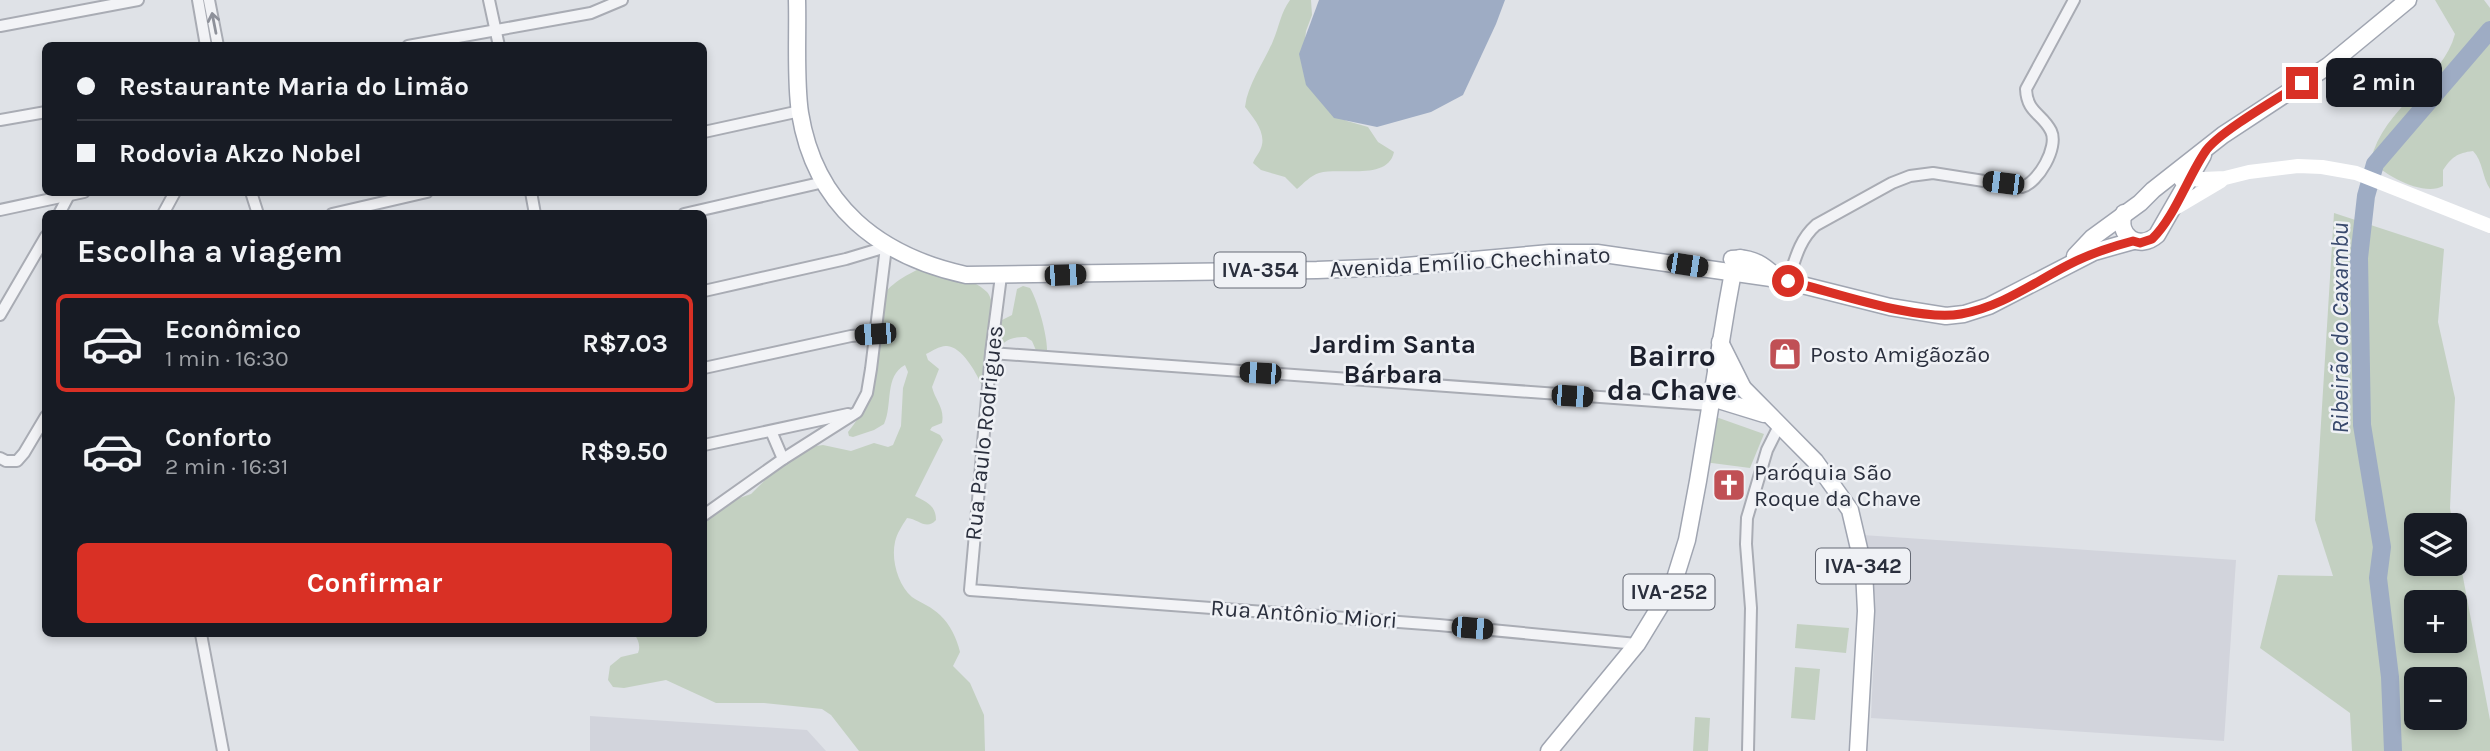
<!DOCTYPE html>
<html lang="pt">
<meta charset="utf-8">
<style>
body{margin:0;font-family:Karla,sans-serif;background:#20242c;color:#f1f3f6;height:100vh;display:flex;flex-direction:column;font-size:26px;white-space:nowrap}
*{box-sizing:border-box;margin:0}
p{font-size:23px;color:#9ea1a6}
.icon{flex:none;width:38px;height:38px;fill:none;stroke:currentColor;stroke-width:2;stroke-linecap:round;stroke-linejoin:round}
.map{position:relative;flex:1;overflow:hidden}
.side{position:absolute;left:42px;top:210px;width:665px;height:427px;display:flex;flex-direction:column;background:#171b24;border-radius:10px;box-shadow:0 4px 10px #0003}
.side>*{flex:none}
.hud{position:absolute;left:42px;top:42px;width:665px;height:154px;border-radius:10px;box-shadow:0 4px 10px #0003;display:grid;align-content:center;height:154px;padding:0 35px;background:#171b24}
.buttons{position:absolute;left:2404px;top:513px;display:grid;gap:14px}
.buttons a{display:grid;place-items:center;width:63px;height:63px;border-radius:10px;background:#171b24;box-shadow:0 4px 10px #0003;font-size:35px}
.end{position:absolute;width:32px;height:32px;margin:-16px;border:9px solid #d93025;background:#fff;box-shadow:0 0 0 4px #fff}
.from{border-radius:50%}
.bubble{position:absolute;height:49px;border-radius:10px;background:#171b24;box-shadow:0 4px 10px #0003;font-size:23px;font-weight:700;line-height:49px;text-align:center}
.car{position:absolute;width:21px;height:42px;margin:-21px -10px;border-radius:9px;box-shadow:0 0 5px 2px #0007;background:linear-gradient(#222 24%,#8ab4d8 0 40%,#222 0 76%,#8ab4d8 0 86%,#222 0)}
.hud b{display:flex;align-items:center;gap:24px;height:66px;font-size:26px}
.hud b+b{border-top:2px solid #363941}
.hud i{width:18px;height:18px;background:#f1f3f6}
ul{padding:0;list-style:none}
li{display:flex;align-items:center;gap:21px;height:98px;margin:0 14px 10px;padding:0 21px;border:4px solid transparent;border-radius:10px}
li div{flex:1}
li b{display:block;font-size:26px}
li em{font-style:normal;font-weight:700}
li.current{border-color:#d93025}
li>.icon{width:63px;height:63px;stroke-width:1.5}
h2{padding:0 35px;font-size:32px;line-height:84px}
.action{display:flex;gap:14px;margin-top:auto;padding:14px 35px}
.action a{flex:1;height:80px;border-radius:10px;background:#d93025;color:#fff;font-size:28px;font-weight:700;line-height:80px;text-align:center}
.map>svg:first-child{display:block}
</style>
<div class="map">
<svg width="2490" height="751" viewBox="0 0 2490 751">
<rect width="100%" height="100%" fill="#dfe2e7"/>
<g fill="#d2d4dc">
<path d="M 1862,535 L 2236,560 L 2224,741 L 1871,718 L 1875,626 Z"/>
<path d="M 590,716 L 807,730 L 826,751 L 590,751 Z"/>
</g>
<g fill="#c3d0c1" fill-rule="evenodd">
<path d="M 1290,0 L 1311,0 L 1312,15 L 1306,31 L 1304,50 L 1335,115 L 1347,121 L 1368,127 L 1378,142 L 1394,152 C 1388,181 1340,167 1319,173 C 1310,176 1304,183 1297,189 L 1285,177 L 1261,170 L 1253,163 C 1255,157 1259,154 1261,148 C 1267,133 1253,117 1245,107 C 1248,83 1264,63 1273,41 C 1279,27 1281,12 1290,0 Z"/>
<path d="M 2435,0 L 2484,0 L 2490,8 L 2490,189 C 2482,177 2483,161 2473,151 C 2457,153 2452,157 2443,170 L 2443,186 C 2424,197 2383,175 2371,160 C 2383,108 2443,80 2455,34 Z"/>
<path d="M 2334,213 L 2444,249 L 2438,322 L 2455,398 L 2450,508 L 2453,525 L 2417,525 L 2417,564 L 2455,564 L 2455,535 L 2490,720 L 2490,751 L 2352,751 L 2350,713 L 2260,648 L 2278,575 L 2333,576 L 2315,520 ZM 2455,602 L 2455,640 L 2417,640 L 2417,602 ZM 2455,679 L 2455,718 L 2417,718 L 2417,679 Z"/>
<path d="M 919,269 C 939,274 971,276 987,292 C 994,300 991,314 1000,321 L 1012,315 L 1017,289 L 1023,286 L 1030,288 C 1038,301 1048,338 1047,352 L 1038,355 L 1032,341 L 1026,337 C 997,335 992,359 984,382 L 981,384 C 976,372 962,347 947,346 C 941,345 932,351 926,354 L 928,360 L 939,369 L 932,387 C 935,400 945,408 942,423 L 932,427 L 930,430 L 940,435 L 943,440 L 915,496 C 926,502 936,505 936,520 C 926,531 919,519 907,518 C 902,526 897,533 895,542 C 891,560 898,585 912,597 C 921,603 932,607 940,615 C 950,624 957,639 960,652 L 953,666 L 970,683 L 984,715 L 985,751 L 859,751 L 831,715 L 822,709 L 764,703 L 716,703 L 666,680 L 624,688 L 613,687 L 608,680 L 610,666 L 621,657 L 638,653 C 641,646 638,639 634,634 L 704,634 L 704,515 L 725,503 L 751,494 L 777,468 L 816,446 L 823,445 L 851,451 L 874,443 L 888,447 L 893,445 L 901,426 L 903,388 L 908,372 L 905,365 C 884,376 893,405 884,424 L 874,430 L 853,437 L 849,436 L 848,432 C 875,399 874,376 875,335 C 875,327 874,316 876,308 C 882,289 902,277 919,269 Z"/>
<path d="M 1716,417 L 1764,434 L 1750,468 L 1704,462 Z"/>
<path d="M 1797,624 L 1849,628 L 1846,653 L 1795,648 Z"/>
<path d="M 1795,667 L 1820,669 L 1815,720 L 1791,718 Z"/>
<path d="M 1695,717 L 1710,718 L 1708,751 L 1693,751 Z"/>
</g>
<path fill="#9eacc4" d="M 1319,0 L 1505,0 L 1496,24 L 1463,95 L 1431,112 L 1377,127 L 1334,118 L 1306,85 L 1299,54 Z"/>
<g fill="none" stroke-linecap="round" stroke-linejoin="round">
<path stroke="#9eacc4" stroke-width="18" d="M 2393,751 L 2390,677 L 2378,578 L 2382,547 L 2362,425 L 2359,258 L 2366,196 L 2375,164 L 2490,30"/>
<defs>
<g id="minor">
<path d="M 198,0 L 206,46"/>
<path d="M 209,0 L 218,46"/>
<path d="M 489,0 L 499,46"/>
<path d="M 0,26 L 138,0"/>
<path d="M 408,46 L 591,13 L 622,0"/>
<path d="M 0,120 L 46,112"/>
<path d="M 704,132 L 800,111"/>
<path d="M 251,192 L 258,214"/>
<path d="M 531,192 L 535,214"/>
<path d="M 0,210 L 84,192"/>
<path d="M 59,214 L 69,195"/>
<path d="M 163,214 L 175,192"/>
<path d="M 332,214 L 427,192"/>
<path d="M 684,214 L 824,182"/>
<path d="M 1001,276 L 991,353 L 970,590 L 1439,625 L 1637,644"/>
<path d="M 1788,281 C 1795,260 1799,240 1816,225 L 1892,183 L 1910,176 L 1933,173 L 2022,187 C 2038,183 2059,147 2051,131 C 2042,113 2027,113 2026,89 L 2074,0"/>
<path d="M 704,291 L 846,259 L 886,247 L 871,369 L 867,393 L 857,412 L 783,459 L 704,515"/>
<path d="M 0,315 L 46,236"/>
<path d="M 991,353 L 1711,405"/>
<path d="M 704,368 L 851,336 L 875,334"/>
<path d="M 771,431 L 783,459"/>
<path d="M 704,445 L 848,414"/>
<path d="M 0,458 L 6,461 L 17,461 L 24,453 L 46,416"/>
<path d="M 201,634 L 223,751"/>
<path d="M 1748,751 L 1751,608 L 1746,544 L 1747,518 L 1767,450 L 1779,426"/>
</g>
<g id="primary">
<path d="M 797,0 C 798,35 795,79 800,113 C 815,206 879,256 966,275 L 1317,270 L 1395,267 L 1550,253 L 1597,253 L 1778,279 L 1890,307 L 1946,316 L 1964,314 L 1989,306 L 2094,252 L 2133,241"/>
<path d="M 2124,213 C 2116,236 2139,251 2157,235 L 2203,155"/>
<path d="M 2075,256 L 2092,238 L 2140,203 L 2153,190 L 2223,135 L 2328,66 L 2408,0"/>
<path d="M 1732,259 C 1752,256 1765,266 1778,279"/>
<path d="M 1720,342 L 1742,386"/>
<path d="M 1716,369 L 1743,388 L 1815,461 L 1850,510 L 1864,570 L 1866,611 L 1858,751"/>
<path d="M 1712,398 L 1764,414"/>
<path d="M 1549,751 L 1637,644 L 1673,585 L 1687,540 L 1698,481 L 1727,305 L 1733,272 L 1740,258"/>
</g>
</defs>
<use href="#minor" stroke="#a9acb4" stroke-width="14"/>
<use href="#primary" stroke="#a0a5b1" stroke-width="19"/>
<use href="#minor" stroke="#f2f3f6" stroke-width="10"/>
<g stroke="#fff" stroke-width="14">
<path d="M 2181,180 L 2225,178 L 2249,172 L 2298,166 L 2322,167 L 2356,173 L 2490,226"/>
<path d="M 2172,210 L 2221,181"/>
</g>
<use href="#primary" stroke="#fff" stroke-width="16"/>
</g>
<defs><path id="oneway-shaft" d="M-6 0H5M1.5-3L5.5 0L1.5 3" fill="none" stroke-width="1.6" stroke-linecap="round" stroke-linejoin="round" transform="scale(1.75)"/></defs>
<use stroke="#8e919a" href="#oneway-shaft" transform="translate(214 23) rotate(-101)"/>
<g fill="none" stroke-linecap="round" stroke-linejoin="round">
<path stroke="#d93025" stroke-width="9" d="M 1788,281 C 1834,292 1918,322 1961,314 C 2001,307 2033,283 2068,265 C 2089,254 2110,247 2133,241 L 2140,243 L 2152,239 C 2174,218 2188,177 2205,152 C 2217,133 2280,97 2302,83"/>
</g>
<defs>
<symbol id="shop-square" viewBox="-11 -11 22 22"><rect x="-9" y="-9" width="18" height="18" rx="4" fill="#c05055" stroke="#eff1f5"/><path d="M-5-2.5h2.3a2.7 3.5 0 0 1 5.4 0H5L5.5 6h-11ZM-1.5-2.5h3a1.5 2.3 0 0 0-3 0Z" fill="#fff"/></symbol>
<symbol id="church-square" viewBox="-11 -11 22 22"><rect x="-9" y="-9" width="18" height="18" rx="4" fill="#c05055" stroke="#eff1f5"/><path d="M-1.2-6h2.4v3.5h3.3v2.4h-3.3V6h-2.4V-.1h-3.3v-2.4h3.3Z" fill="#fff"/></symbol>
</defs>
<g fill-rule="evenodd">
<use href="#shop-square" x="1766" y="335" width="38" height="38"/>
<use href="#church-square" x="1710" y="466" width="38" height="38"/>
</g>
<g text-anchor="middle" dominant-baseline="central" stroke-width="5" stroke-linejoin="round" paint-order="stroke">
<g fill="#eff1f5" stroke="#656974" stroke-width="2">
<rect x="1214.5" y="252.5" width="91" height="35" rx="5"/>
<rect x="1816" y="548.5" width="94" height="35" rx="5"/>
<rect x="1623.5" y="574.5" width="91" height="35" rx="5"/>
</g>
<g font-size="21" font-weight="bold" fill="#2a2f3d">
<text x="1260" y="270">IVA-354</text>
<text x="1863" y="566">IVA-342</text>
<text x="1669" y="592">IVA-252</text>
</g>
<g font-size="23" fill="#2a2f3d" stroke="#eff1f5">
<text transform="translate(1470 262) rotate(-3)">Avenida Emílio Chechinato</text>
<text transform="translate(984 433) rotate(-84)">Rua Paulo Rodrigues</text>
<text transform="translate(1304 614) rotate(4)">Rua Antônio Miori</text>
</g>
<g font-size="23" fill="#2a2f3d" stroke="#eff1f5" text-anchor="start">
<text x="1810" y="354">Posto Amigãozão</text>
<text x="1754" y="472">Paróquia São<tspan x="1754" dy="26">Roque da Chave</tspan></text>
</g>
<g font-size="24" font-style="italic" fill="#38496c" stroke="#eff1f5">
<text transform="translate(2340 328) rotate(-90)">Ribeirão do Caxambu</text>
</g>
<g font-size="26" font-weight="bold" fill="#1c202d" stroke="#eff1f5">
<text x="1393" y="344">Jardim Santa<tspan x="1393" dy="30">Bárbara</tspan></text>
</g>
<g font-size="30" font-weight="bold" fill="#1c202d" stroke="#eff1f5">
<text x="1672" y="356">Bairro<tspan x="1672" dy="34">da Chave</tspan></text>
</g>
</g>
</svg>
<div class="buttons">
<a><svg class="icon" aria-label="layers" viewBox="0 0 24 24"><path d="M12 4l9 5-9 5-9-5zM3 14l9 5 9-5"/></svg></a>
<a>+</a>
<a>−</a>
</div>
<i class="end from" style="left:1788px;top:281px"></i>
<i class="end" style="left:2302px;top:83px"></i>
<div class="bubble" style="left:2326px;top:58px;width:116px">2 min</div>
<i class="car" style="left:2003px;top:183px;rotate:277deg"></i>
<i class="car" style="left:1687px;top:265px;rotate:99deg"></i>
<i class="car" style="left:1065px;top:275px;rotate:88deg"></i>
<i class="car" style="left:875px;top:334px;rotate:266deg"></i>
<i class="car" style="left:1260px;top:373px;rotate:274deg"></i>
<i class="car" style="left:1572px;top:396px;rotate:94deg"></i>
<i class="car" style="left:1472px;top:628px;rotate:95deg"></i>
<div class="hud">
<b><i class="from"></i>Restaurante Maria do Limão</b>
<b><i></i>Rodovia Akzo Nobel</b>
</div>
<section class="side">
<h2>Escolha a viagem</h2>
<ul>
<li class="current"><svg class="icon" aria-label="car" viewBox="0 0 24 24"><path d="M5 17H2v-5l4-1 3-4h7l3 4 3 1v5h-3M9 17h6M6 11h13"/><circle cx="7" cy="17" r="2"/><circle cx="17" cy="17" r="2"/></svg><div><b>Econômico</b><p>1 min · 16:30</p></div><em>R$7.03</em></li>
<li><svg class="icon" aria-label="car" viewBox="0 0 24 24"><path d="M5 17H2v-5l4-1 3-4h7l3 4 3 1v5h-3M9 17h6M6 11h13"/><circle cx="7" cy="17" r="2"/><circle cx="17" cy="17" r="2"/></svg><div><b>Conforto</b><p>2 min · 16:31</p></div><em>R$9.50</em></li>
</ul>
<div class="action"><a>Confirmar</a></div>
</section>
</div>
